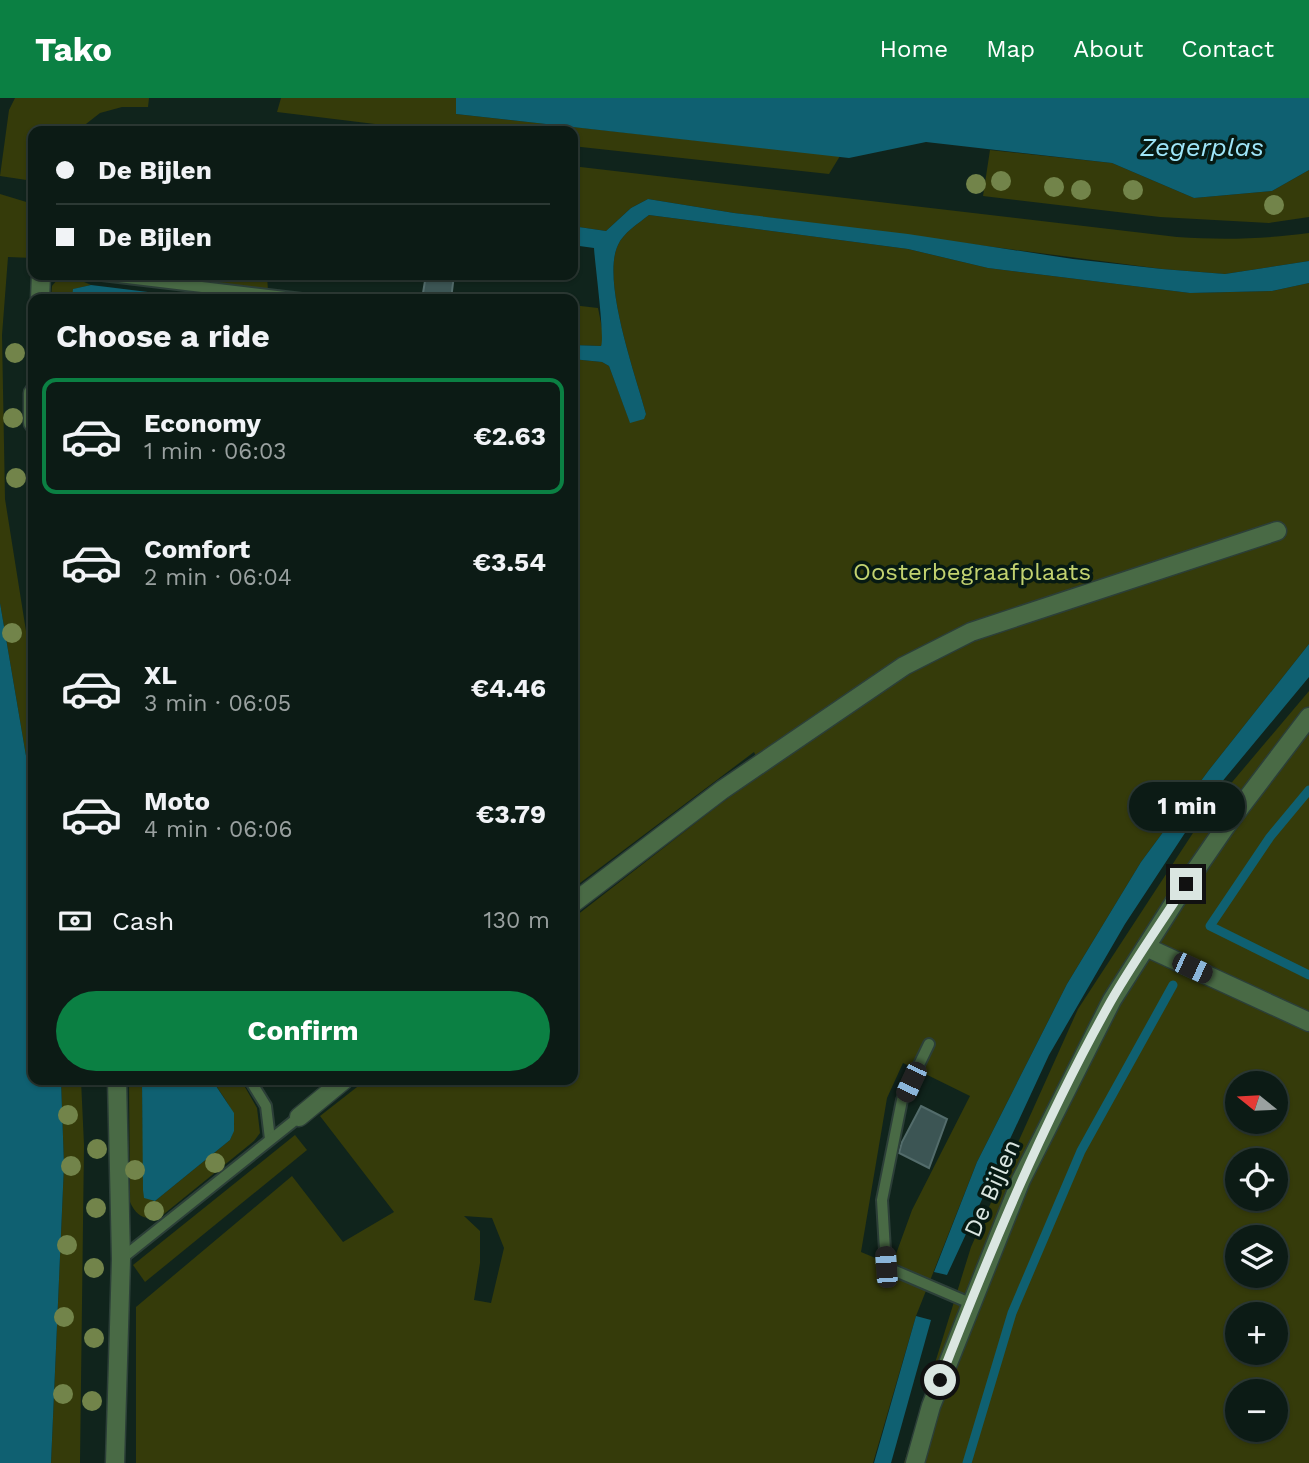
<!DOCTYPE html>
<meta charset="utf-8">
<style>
body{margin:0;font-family:"Work Sans",sans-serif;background:#1a2822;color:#f1f3f6;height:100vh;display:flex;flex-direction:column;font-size:26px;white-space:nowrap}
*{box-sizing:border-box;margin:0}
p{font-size:23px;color:#9aa1a0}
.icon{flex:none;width:38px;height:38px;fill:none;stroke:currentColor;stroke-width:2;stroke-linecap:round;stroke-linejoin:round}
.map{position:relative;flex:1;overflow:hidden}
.panel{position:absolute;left:28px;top:196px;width:550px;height:791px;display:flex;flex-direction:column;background:#0c1b15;border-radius:14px;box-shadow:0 2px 5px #0004,0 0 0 2px #2c3934}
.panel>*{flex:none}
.banner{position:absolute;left:28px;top:28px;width:550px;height:154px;border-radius:14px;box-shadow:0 2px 5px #0004,0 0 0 2px #2c3934;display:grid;align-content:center;height:154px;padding:0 28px;background:#0c1b15}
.needle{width:46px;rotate:288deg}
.tools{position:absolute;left:1225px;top:973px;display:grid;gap:14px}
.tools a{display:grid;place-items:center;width:63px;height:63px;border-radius:50%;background:#0c1b15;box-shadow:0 2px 5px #0004,0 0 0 2px #2c3934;font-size:35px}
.end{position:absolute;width:32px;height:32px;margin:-16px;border:9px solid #dae6e1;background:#111;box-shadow:0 0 0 4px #111}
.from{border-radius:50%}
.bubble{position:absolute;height:49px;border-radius:24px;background:#0c1b15;box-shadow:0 2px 5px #0004,0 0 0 2px #2c3934;font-size:23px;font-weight:700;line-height:49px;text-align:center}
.car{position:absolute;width:21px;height:42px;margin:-21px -10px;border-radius:9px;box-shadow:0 0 5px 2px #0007;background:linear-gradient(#222 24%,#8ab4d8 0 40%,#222 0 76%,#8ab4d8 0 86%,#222 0)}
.banner b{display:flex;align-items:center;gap:24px;height:66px;font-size:26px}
.banner b+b{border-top:2px solid #2c3934}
.banner i{width:18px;height:18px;background:#f1f3f6}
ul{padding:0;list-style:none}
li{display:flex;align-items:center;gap:21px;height:116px;margin:0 14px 10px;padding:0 14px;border:4px solid transparent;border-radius:14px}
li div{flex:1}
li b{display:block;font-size:26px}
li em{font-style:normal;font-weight:700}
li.on{border-color:#0b8043}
li>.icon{width:63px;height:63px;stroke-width:1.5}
h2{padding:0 28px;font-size:32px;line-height:84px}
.pay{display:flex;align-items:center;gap:18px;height:77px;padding:0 28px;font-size:26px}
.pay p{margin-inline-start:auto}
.cta{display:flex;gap:14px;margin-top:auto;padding:14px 28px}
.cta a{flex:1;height:80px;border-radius:42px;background:#0b8043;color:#fff;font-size:28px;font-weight:700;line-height:80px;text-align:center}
header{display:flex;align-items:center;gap:42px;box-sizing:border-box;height:98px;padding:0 35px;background:#0b8043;color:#fff}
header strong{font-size:33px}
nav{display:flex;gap:38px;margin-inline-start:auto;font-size:24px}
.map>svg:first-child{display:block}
</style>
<header>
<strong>Tako</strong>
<nav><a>Home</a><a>Map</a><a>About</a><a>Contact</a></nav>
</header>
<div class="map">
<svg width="1309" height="1365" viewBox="0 0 1309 1365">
<rect width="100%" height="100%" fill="#10241c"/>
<g fill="#353b0a" fill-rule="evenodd">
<path d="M 15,0 L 149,0 L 148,9 L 122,9 L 100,15 L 77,33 L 33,33 L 33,83 L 0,78 L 9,12 Z"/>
<path d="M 281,0 L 456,0 L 456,16 L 840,58 L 829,76 L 572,48 L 572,33 L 432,33 L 277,14 Z"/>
<path d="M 990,52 L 1112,65 L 1194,100 L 1272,93 L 1309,72 L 1309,119 L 1269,125 L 1160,119 L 983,98 Z"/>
<path d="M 572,68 L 1177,139 C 1223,142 1264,141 1309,135 L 1309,163 L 1225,176 L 1162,171 L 734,115 L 648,101 L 631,110 L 606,133 L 572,128 Z"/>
<path d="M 0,96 L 33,106 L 33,160 L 8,159 L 2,237 L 5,401 L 33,577 L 33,699 L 0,505 Z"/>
<path d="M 649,117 L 908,151 L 988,170 L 1190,195 L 1272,193 L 1309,185 L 1309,546 L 1209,672 L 1141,764 L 1067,886 L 977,1064 L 916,1218 L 873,1365 L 136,1365 L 136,1209 L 292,1078 L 343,1144 L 394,1114 L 320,1018 L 366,982 L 572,982 L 572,821 L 720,706 L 764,675 L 754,654 L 572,791 L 572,261 L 602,264 L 609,268 L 630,324 L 646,316 C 636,278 601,182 618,147 C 623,135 639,125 649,117 ZM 903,965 L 970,998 L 912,1112 L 892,1167 L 861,1154 L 887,1000 ZM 464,1118 L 492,1120 L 504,1150 L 491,1205 L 474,1202 L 480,1165 L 480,1133 Z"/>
<path d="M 148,177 L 267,177 L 268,193 Z"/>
<path d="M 73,179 L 91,187 L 74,191 L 72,201 L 51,201 L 52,188 L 57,182 Z"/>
<path d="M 572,207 L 598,210 L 604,240 L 601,248 L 572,247 Z"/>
<path d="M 1309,593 L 1309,1365 L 904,1365 L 971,1149 L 1078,911 L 1206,715 ZM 1237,985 L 1276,985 L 1276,1024 L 1237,1024 ZM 1237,1062 L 1276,1062 L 1276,1101 L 1237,1101 ZM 1237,1139 L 1276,1139 L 1276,1178 L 1237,1178 ZM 1237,1216 L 1276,1216 L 1276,1255 L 1237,1255 ZM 1237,1293 L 1276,1293 L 1276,1332 L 1237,1332 Z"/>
<path d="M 61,982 L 81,982 L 84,1047 L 80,1365 L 51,1365 L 64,1067 Z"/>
<path d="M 129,982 L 142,982 L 144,1099 L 155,1103 L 230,1042 C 242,1018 225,1002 212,982 L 241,982 L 257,1010 L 260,1035 L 254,1043 L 164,1116 C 148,1124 137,1120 130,1104 Z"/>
<path d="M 295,1037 L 307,1052 L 145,1184 L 133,1167 Z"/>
</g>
<g fill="#0f6071">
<path d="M 456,0 L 1309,0 L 1309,72 L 1272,93 L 1194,100 L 1112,65 L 926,44 L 849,60 L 456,16 Z"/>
<path d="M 648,101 L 734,115 L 908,136 L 1073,161 L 1162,171 L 1225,176 L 1309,163 L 1309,185 L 1272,193 L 1190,195 L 988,170 L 908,151 L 649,117 C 639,125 623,135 618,147 C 601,182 636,278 646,316 L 644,321 L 630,325 L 609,268 L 602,264 L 572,261 L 572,247 L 601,248 C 605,240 595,167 594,150 L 572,147 L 572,128 L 606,133 L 631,110 Z"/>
<path d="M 91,187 L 205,201 L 72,201 L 73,191 Z"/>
<path d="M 0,505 L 33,699 L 33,982 L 61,982 L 64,1067 L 51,1365 L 0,1365 Z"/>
<path d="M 1309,546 L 1309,579 L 1206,703 L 1125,826 L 1049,957 L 947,1177 L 934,1174 L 977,1064 L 1067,886 L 1141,764 L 1209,672 Z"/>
<path d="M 142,982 L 212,982 L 234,1015 L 234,1033 L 230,1042 L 155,1103 L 144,1100 L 143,1092 Z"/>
<path d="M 916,1218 L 931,1222 L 891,1365 L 874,1365 Z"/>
</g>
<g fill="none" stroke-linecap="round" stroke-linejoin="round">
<g stroke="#0f6071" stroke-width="9">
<path d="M 1309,692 L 1270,739 L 1210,828 L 1309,877"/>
<path d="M 967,1365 L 1012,1215 L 1081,1053 L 1173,887"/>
</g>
</g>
<g fill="#3c5554" stroke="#536c6b" stroke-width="2">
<path d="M 426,177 L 454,177 L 451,201 L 422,201 Z"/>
<path d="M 921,1008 L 947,1021 L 929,1070 L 899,1055 L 902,1044 Z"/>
</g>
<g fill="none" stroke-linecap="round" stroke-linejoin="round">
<defs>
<g id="service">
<path d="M 102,177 L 302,201"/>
<path d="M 929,946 L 902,1002 L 882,1102 L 886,1169 L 970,1205"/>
<path d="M 250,982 L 266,1008 L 270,1041"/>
<path d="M 121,1161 L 299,1019"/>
</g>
<g id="pedestrian">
<path d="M 1186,786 L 1226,728 L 1309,619"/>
<path d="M 572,806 L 722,692 L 904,568 L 971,534 L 1277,433"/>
<path d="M 299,1019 L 344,982"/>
</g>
<g id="minor">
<path d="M 40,201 L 41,177"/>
<path d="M 33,295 L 33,325"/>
<path d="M 1146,849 L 1309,924"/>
<path d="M 115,1365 L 121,1161 L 117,982"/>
<path d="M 915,1365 L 931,1308 L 1021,1082 L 1112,902 L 1186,786"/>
</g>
</defs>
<use href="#service" stroke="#2c3f38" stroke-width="14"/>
<use href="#pedestrian" stroke="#2c3f38" stroke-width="21"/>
<use href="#minor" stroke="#2c3f38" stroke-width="21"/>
<use href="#service" stroke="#496a45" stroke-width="10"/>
<use href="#pedestrian" stroke="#496a45" stroke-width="18"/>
<use href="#minor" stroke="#496a45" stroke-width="18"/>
</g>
<g fill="#72844a">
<circle cx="1001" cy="83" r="10"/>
<circle cx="976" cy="86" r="10"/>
<circle cx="1054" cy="89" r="10"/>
<circle cx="1081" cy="92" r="10"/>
<circle cx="1133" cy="92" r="10"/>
<circle cx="1274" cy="107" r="10"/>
<circle cx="15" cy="255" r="10"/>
<circle cx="13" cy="320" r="10"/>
<circle cx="16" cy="380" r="10"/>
<circle cx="12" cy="535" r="10"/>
<circle cx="68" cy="1017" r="10"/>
<circle cx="97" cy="1051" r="10"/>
<circle cx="215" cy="1065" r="10"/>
<circle cx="71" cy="1068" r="10"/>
<circle cx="135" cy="1072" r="10"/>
<circle cx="96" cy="1110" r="10"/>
<circle cx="154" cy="1113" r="10"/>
<circle cx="67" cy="1147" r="10"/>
<circle cx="94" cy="1170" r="10"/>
<circle cx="64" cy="1219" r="10"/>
<circle cx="94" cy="1240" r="10"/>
<circle cx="63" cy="1296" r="10"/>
<circle cx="92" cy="1303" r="10"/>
</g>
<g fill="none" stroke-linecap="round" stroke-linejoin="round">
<path stroke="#dae6e1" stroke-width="9" d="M 940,1282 C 990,1153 1043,1024 1111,903 C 1134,863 1161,825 1186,786"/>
</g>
<g text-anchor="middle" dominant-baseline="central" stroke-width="7" stroke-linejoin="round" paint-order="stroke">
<g font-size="24" fill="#c2d26f" stroke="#071a13">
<text x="972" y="474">Oosterbegraafplaats</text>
</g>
<g font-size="24" fill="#dae6e1" stroke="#071a13">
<text transform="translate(992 1090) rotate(-66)">De Bijlen</text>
</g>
<g font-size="26" font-style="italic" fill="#9fe6f9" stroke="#071a13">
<text x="1202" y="49">Zegerplas</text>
</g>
</g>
</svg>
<div class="tools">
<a><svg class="needle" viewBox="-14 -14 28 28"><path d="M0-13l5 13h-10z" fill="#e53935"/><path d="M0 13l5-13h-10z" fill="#9aa1a0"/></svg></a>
<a><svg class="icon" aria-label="locate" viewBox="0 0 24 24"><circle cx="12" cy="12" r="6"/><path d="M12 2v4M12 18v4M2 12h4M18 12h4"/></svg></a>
<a><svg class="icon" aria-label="layers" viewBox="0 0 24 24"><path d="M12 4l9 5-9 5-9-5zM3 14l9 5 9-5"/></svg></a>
<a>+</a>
<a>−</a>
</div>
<i class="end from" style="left:940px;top:1282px"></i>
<i class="end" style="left:1186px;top:786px"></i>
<div class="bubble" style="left:1129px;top:684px;width:116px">1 min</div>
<i class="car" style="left:1192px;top:870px;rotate:115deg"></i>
<i class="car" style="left:911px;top:984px;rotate:205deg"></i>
<i class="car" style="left:886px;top:1169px;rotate:356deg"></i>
<div class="banner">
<b><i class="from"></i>De Bijlen</b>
<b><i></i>De Bijlen</b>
</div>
<section class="panel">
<h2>Choose a ride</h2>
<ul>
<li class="on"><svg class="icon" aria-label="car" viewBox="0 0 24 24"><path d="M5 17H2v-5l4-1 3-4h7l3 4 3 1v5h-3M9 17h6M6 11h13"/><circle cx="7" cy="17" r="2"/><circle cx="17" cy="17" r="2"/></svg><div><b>Economy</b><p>1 min · 06:03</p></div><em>€2.63</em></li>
<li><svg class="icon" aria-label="car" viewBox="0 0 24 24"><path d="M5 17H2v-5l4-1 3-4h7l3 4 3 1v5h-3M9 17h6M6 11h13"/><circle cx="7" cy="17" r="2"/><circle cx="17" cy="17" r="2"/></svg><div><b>Comfort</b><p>2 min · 06:04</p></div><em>€3.54</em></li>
<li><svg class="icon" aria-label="car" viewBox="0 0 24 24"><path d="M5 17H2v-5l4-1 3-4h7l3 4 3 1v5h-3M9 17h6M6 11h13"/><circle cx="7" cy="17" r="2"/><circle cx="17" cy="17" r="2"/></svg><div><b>XL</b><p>3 min · 06:05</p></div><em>€4.46</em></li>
<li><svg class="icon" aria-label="car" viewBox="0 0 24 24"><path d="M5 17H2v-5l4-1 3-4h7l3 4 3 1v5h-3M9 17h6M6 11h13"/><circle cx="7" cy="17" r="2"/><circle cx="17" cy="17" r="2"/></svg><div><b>Moto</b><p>4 min · 06:06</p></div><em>€3.79</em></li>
</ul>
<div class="pay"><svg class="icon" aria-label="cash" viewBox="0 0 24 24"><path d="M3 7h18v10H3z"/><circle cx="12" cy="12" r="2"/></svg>Cash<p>130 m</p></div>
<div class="cta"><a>Confirm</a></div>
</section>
</div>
